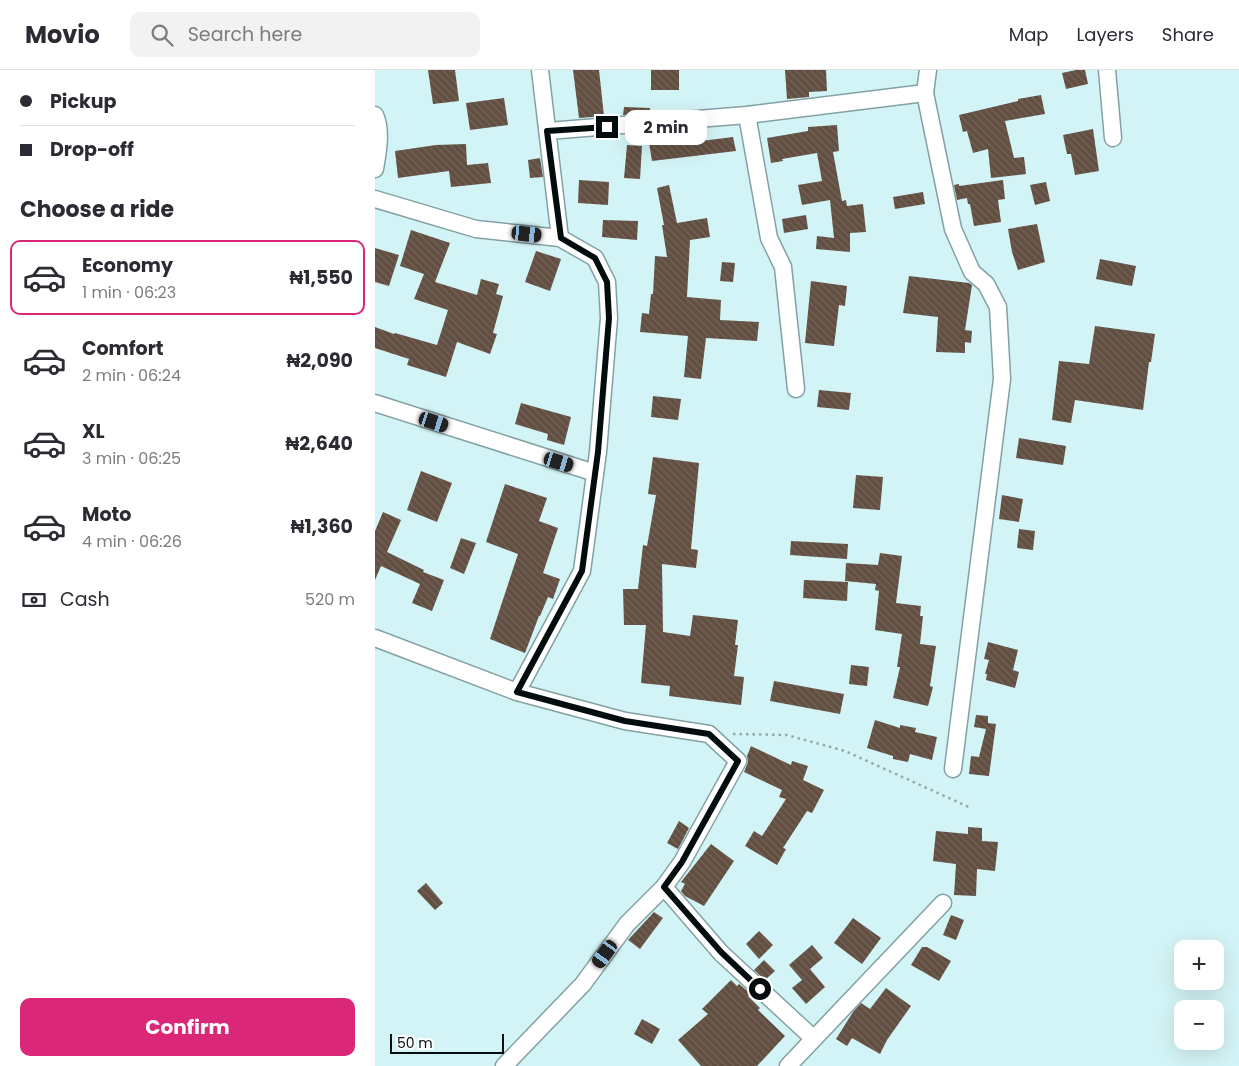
<!DOCTYPE html>
<meta charset="utf-8">
<style>
body{margin:0;font-family:Poppins,sans-serif;background:#f2f2f3;color:#2b2b33;height:100vh;display:flex;flex-direction:column;font-size:19px;white-space:nowrap}
*{box-sizing:border-box;margin:0}
p{font-size:16px;color:#7c7c81}
.icon{flex:none;width:28px;height:28px;fill:none;stroke:currentColor;stroke-width:2;stroke-linecap:round;stroke-linejoin:round}
.map{position:relative;flex:1;overflow:hidden}
.drawer{display:flex;flex-direction:column;background:#fff;width:375px}
.drawer>*{flex:none}
.guide{display:grid;align-content:center;height:110px;padding:0 20px;background:#fff}
.fabs{position:absolute;left:799px;top:870px;display:grid;gap:10px}
.fabs a{display:grid;place-items:center;width:50px;height:50px;border-radius:10px;background:#fff;box-shadow:0 5px 20px #0002;font-size:25px}
.scale{position:absolute;left:15px;bottom:12px;width:114px;box-sizing:border-box;padding-left:5px;border:2px solid #040d0e;border-top:0;font-size:14px;line-height:18px;white-space:nowrap;color:#040d0e;-webkit-text-stroke:4px #fff;paint-order:stroke}
.end{position:absolute;width:22px;height:22px;margin:-11px;border:6px solid #040d0e;background:#fff;box-shadow:0 0 0 2px #fff}
.from{border-radius:50%}
.bubble{position:absolute;height:35px;border-radius:10px;background:#fff;box-shadow:0 5px 20px #0002;font-size:16px;font-weight:700;line-height:35px;text-align:center}
.car{position:absolute;width:15px;height:30px;margin:-15px -8px;border-radius:6px;box-shadow:0 0 4px 1px #0007;background:linear-gradient(#222 24%,#8ab4d8 0 40%,#222 0 76%,#8ab4d8 0 86%,#222 0)}
.guide b{display:flex;align-items:center;gap:18px;height:48px;font-size:19px}
.guide b+b{border-top:1px solid #e1e1e2}
.guide i{width:12px;height:12px;background:#2b2b33}
ul{padding:0;list-style:none}
li{display:flex;align-items:center;gap:15px;height:75px;margin:0 10px 8px;padding:0 10px;border:2px solid transparent;border-radius:10px}
li div{flex:1}
li b{display:block;font-size:19px}
li em{font-style:normal;font-weight:700}
li.active{border-color:#db2777}
li>.icon{width:45px;height:45px;stroke-width:1.5}
h2{padding:0 20px;font-size:22px;line-height:60px}
.pay{display:flex;align-items:center;gap:12px;height:55px;padding:0 20px;font-size:19px}
.pay p{margin-inline-start:auto}
.cta{display:flex;gap:10px;margin-top:auto;padding:10px 20px}
.cta a{flex:1;height:58px;border-radius:10px;background:#db2777;color:#fff;font-size:20px;font-weight:700;line-height:58px;text-align:center}
header{display:flex;align-items:center;gap:30px;box-sizing:border-box;height:70px;padding:0 25px;background:#fff;border-bottom:1px solid #e1e1e2}
header strong{font-size:24px}
nav{display:flex;gap:28px;margin-inline-start:auto;font-size:18px}
.search{width:350px;height:45px;background:#f2f2f3;display:flex;align-items:center;gap:12px;box-sizing:border-box;padding:0 18px;border-radius:10px;color:#7c7c81;font-size:19px}
main{display:flex;flex:1;min-height:0}
.map>svg:first-child{display:block}
</style>
<header>
<strong>Movio</strong>
<div class="search"><svg class="icon" aria-label="search" viewBox="0 0 24 24"><circle cx="10" cy="10" r="6"/><path d="M15 15l6 6"/></svg>Search here</div>
<nav><a>Map</a><a>Layers</a><a>Share</a></nav>
</header>
<main>
<section class="drawer">
<div class="guide">
<b><i class="from"></i>Pickup</b>
<b><i></i>Drop-off</b>
</div>
<h2>Choose a ride</h2>
<ul>
<li class="active"><svg class="icon" aria-label="car" viewBox="0 0 24 24"><path d="M5 17H2v-5l4-1 3-4h7l3 4 3 1v5h-3M9 17h6M6 11h13"/><circle cx="7" cy="17" r="2"/><circle cx="17" cy="17" r="2"/></svg><div><b>Economy</b><p>1 min · 06:23</p></div><em>₦1,550</em></li>
<li><svg class="icon" aria-label="car" viewBox="0 0 24 24"><path d="M5 17H2v-5l4-1 3-4h7l3 4 3 1v5h-3M9 17h6M6 11h13"/><circle cx="7" cy="17" r="2"/><circle cx="17" cy="17" r="2"/></svg><div><b>Comfort</b><p>2 min · 06:24</p></div><em>₦2,090</em></li>
<li><svg class="icon" aria-label="car" viewBox="0 0 24 24"><path d="M5 17H2v-5l4-1 3-4h7l3 4 3 1v5h-3M9 17h6M6 11h13"/><circle cx="7" cy="17" r="2"/><circle cx="17" cy="17" r="2"/></svg><div><b>XL</b><p>3 min · 06:25</p></div><em>₦2,640</em></li>
<li><svg class="icon" aria-label="car" viewBox="0 0 24 24"><path d="M5 17H2v-5l4-1 3-4h7l3 4 3 1v5h-3M9 17h6M6 11h13"/><circle cx="7" cy="17" r="2"/><circle cx="17" cy="17" r="2"/></svg><div><b>Moto</b><p>4 min · 06:26</p></div><em>₦1,360</em></li>
</ul>
<div class="pay"><svg class="icon" aria-label="cash" viewBox="0 0 24 24"><path d="M3 7h18v10H3z"/><circle cx="12" cy="12" r="2"/></svg>Cash<p>520 m</p></div>
<div class="cta"><a>Confirm</a></div>
</section>
<div class="map">
<svg width="864" height="996" viewBox="0 0 864 996">
<defs>
<pattern id="building-back-hatch" width="6" height="6" patternUnits="userSpaceOnUse" patternTransform="scale(1.25)"><rect width="6" height="6" fill="#624f41"/><path d="M-1 5l2 2M0 0l6 6M5-1l2 2" fill="none" stroke="#726459"/></pattern>
</defs>
<rect width="100%" height="100%" fill="#d3f4f6"/>
<g fill="url(#building-back-hatch)">
<path d="M 53,0 L 80,0 L 84,31 L 58,34 Z"/>
<path d="M 198,0 L 224,0 L 229,46 L 204,48 Z"/>
<rect x="276" y="0" width="28" height="20"/>
<path d="M 410,0 L 451,0 L 452,21 L 434,22 L 434,27 L 412,29 Z"/>
<path d="M 701,0 L 710,0 L 713,14 L 691,19 L 687,3 Z"/>
<path d="M 666,25 L 670,44 L 630,51 L 639,88 L 649,87 L 651,104 L 616,108 L 613,79 L 598,83 L 592,61 L 588,62 L 584,45 L 643,31 L 643,29 Z"/>
<path d="M 129,28 L 133,55 L 95,60 L 91,33 Z"/>
<path d="M 249,37 L 275,38 L 274,43 L 248,45 Z"/>
<path d="M 462,55 L 464,81 L 458,82 L 467,131 L 471,130 L 472,136 L 488,134 L 491,162 L 475,163 L 475,182 L 441,179 L 442,166 L 459,168 L 455,130 L 427,135 L 423,115 L 447,111 L 442,83 L 407,89 L 408,91 L 396,93 L 392,68 L 433,61 L 433,57 Z"/>
<path d="M 718,59 L 724,101 L 700,105 L 696,84 L 692,84 L 688,65 Z"/>
<path d="M 358,67 L 361,81 L 277,91 L 274,73 L 301,69 L 302,74 Z"/>
<path d="M 91,74 L 92,95 L 113,93 L 116,113 L 76,117 L 74,101 L 23,108 L 20,81 L 61,75 Z"/>
<path d="M 252,75 L 267,76 L 265,109 L 249,108 Z"/>
<path d="M 165,88 L 168,107 L 155,108 L 153,90 Z"/>
<path d="M 204,110 L 234,112 L 233,135 L 203,133 Z"/>
<path d="M 628,110 L 630,129 L 623,130 L 626,152 L 599,156 L 595,134 L 593,134 L 592,128 L 582,130 L 579,115 L 584,114 L 584,116 Z"/>
<path d="M 671,112 L 675,131 L 660,135 L 655,115 Z"/>
<path d="M 294,115 L 302,153 L 332,148 L 335,167 L 315,170 L 312,227 L 346,230 L 345,250 L 384,252 L 382,271 L 331,268 L 326,309 L 309,307 L 313,266 L 265,262 L 267,243 L 274,244 L 276,224 L 278,224 L 280,186 L 292,187 L 287,155 L 289,155 L 282,118 Z"/>
<path d="M 548,122 L 550,134 L 520,139 L 518,127 Z"/>
<path d="M 431,145 L 433,159 L 409,163 L 407,149 Z"/>
<path d="M 228,150 L 263,151 L 262,170 L 227,167 Z"/>
<path d="M 662,154 L 670,192 L 643,200 L 637,182 L 633,159 Z"/>
<path d="M 36,160 L 75,173 L 60,212 L 102,225 L 106,209 L 124,214 L 121,224 L 128,226 L 118,263 L 122,264 L 115,284 L 82,272 L 71,307 L 32,295 L 34,289 L 0,278 L 0,257 L 19,264 L 20,263 L 62,275 L 73,240 L 39,229 L 49,204 L 25,196 Z"/>
<path d="M 0,178 L 24,185 L 14,216 L 0,212 Z"/>
<path d="M 161,181 L 186,189 L 175,221 L 150,212 Z"/>
<path d="M 725,189 L 761,196 L 757,216 L 721,209 Z"/>
<path d="M 347,192 L 360,193 L 358,212 L 345,211 Z"/>
<path d="M 534,206 L 594,213 L 597,215 L 590,260 L 597,261 L 596,273 L 590,272 L 590,283 L 561,282 L 563,247 L 528,243 Z"/>
<path d="M 436,211 L 472,216 L 470,236 L 464,235 L 459,276 L 430,273 Z"/>
<path d="M 720,256 L 780,264 L 776,292 L 774,292 L 768,340 L 700,330 L 696,353 L 677,350 L 684,291 L 714,294 Z"/>
<path d="M 444,320 L 476,323 L 474,340 L 442,337 Z"/>
<path d="M 278,326 L 306,329 L 303,350 L 276,347 Z"/>
<path d="M 146,333 L 196,347 L 189,375 L 172,370 L 173,364 L 140,354 Z"/>
<path d="M 644,368 L 691,376 L 688,395 L 641,388 Z"/>
<path d="M 278,387 L 324,393 L 316,479 L 323,480 L 321,498 L 287,494 L 288,562 L 315,566 L 318,545 L 363,550 L 360,575 L 363,575 L 359,606 L 369,607 L 366,635 L 294,626 L 295,616 L 266,613 L 271,555 L 249,555 L 248,519 L 263,519 L 268,475 L 272,476 L 281,425 L 273,424 Z"/>
<path d="M 46,401 L 77,413 L 62,452 L 32,440 Z"/>
<path d="M 481,405 L 508,407 L 505,440 L 478,438 Z"/>
<path d="M 130,414 L 172,428 L 164,451 L 183,458 L 168,503 L 185,509 L 178,529 L 173,527 L 165,546 L 164,546 L 150,583 L 115,569 L 143,484 L 111,472 Z"/>
<path d="M 627,425 L 648,429 L 644,452 L 624,449 Z"/>
<path d="M 8,442 L 26,450 L 12,482 L 49,500 L 48,502 L 69,510 L 57,541 L 37,533 L 45,514 L 6,496 L 0,510 L 0,461 Z"/>
<path d="M 644,459 L 660,461 L 658,480 L 642,478 Z"/>
<path d="M 86,468 L 101,473 L 89,504 L 75,498 Z"/>
<path d="M 416,471 L 473,474 L 472,489 L 415,485 Z"/>
<path d="M 505,483 L 527,486 L 521,533 L 546,536 L 545,546 L 548,546 L 545,574 L 561,576 L 555,616 L 558,617 L 553,636 L 518,628 L 525,597 L 522,597 L 527,564 L 500,560 L 504,521 L 500,520 L 501,514 L 470,511 L 471,493 L 503,495 Z"/>
<path d="M 429,510 L 473,512 L 472,531 L 428,528 Z"/>
<path d="M 613,572 L 643,580 L 638,600 L 644,602 L 640,618 L 611,610 L 612,604 L 610,604 L 614,590 L 609,589 Z"/>
<path d="M 476,595 L 494,597 L 492,616 L 474,614 Z"/>
<path d="M 399,611 L 469,624 L 465,644 L 395,631 Z"/>
<path d="M 601,645 L 613,646 L 613,653 L 621,654 L 614,706 L 594,704 L 596,686 L 604,687 L 611,659 L 599,657 Z"/>
<path d="M 500,650 L 525,658 L 525,655 L 541,658 L 540,662 L 562,667 L 557,690 L 535,684 L 533,692 L 518,689 L 518,686 L 492,678 Z"/>
<path d="M 376,676 L 416,695 L 417,691 L 433,696 L 428,710 L 449,720 L 437,743 L 432,741 L 408,778 L 411,779 L 402,795 L 370,776 L 379,761 L 387,766 L 411,729 L 404,727 L 407,720 L 369,702 L 373,692 L 372,686 Z"/>
<path d="M 304,751 L 314,758 L 303,779 L 292,773 Z"/>
<path d="M 593,757 L 607,758 L 607,771 L 623,772 L 620,801 L 602,799 L 601,826 L 579,825 L 581,794 L 558,791 L 561,761 L 593,764 Z"/>
<path d="M 336,774 L 359,791 L 329,836 L 310,826 L 306,821 L 310,814 L 306,812 Z"/>
<path d="M 51,813 L 68,833 L 60,840 L 42,821 Z"/>
<path d="M 279,842 L 288,848 L 265,879 L 253,870 Z"/>
<path d="M 576,845 L 589,850 L 581,870 L 568,865 Z"/>
<path d="M 478,848 L 506,868 L 487,894 L 459,873 Z"/>
<path d="M 384,861 L 398,875 L 384,889 L 371,874 Z"/>
<path d="M 437,875 L 448,888 L 435,899 L 450,917 L 431,934 L 417,918 L 427,910 L 414,895 Z"/>
<path d="M 547,877 L 552,877 L 576,891 L 564,911 L 536,895 Z"/>
<path d="M 389,890 L 400,901 L 390,910 L 379,900 Z"/>
<path d="M 356,910 L 362,916 L 364,914 L 376,924 L 373,926 L 385,938 L 383,940 L 410,966 L 382,996 L 326,996 L 303,970 L 333,944 L 327,939 Z"/>
<path d="M 511,918 L 536,936 L 512,970 L 505,984 L 477,968 L 472,976 L 461,969 L 478,942 L 486,933 L 495,939 Z"/>
<path d="M 267,949 L 285,959 L 277,974 L 259,964 Z"/>
</g>
<g fill="none" stroke-linecap="round" stroke-linejoin="round">
<defs>
<g id="street">
<path d="M 165,0 L 185,168"/>
<path d="M 553,0 L 550,23 L 578,159 L 597,202 L 611,214 L 623,237 L 627,309 L 578,699"/>
<path d="M 732,0 L 738,68"/>
<path d="M 0,45 C 7,61 3,81 0,99"/>
<path d="M 372,45 L 394,168 L 408,197 L 421,319"/>
<path d="M 173,61 L 372,45 L 550,23"/>
<path d="M 0,129 L 101,159 L 185,168 L 220,188 L 232,212 L 234,248 L 223,382 L 207,501 L 142,622"/>
<path d="M 0,333 L 220,403"/>
<path d="M 0,568 L 142,622 L 250,651 L 334,664 L 363,691 L 307,792 L 289,817 L 252,854 L 208,914 L 129,996"/>
<path d="M 289,817 L 346,883 L 438,968"/>
<path d="M 413,996 L 568,833"/>
</g>
</defs>
<use href="#street" stroke="#83a1a4" stroke-width="19"/>
<path stroke="#90a9aa" stroke-width="2.5" stroke-dasharray="2.5 4" stroke-linecap="butt" d="M 358,664 L 412,665 L 470,681 L 596,738"/>
<use href="#street" stroke="#fff" stroke-width="16"/>
</g>
<g fill="none" stroke-linecap="round" stroke-linejoin="round">
<path stroke="#040d0e" stroke-width="6" d="M 232,57 L 172,61 L 186,168 L 220,188 L 232,212 L 234,248 L 223,382 L 207,501 L 142,622 L 250,651 L 334,664 L 363,691 L 307,792 L 289,817 L 346,882 L 385,919"/>
</g>
</svg>
<div class="fabs">
<a>+</a>
<a>−</a>
</div>
<div class="scale">50 m</div>
<i class="end from" style="left:385px;top:919px"></i>
<i class="end" style="left:232px;top:57px"></i>
<div class="bubble" style="left:250px;top:40px;width:82px">2 min</div>
<i class="car" style="left:152px;top:164px;rotate:96deg"></i>
<i class="car" style="left:59px;top:352px;rotate:108deg"></i>
<i class="car" style="left:184px;top:392px;rotate:107deg"></i>
<i class="car" style="left:230px;top:884px;rotate:216deg"></i>
</div>
</main>
